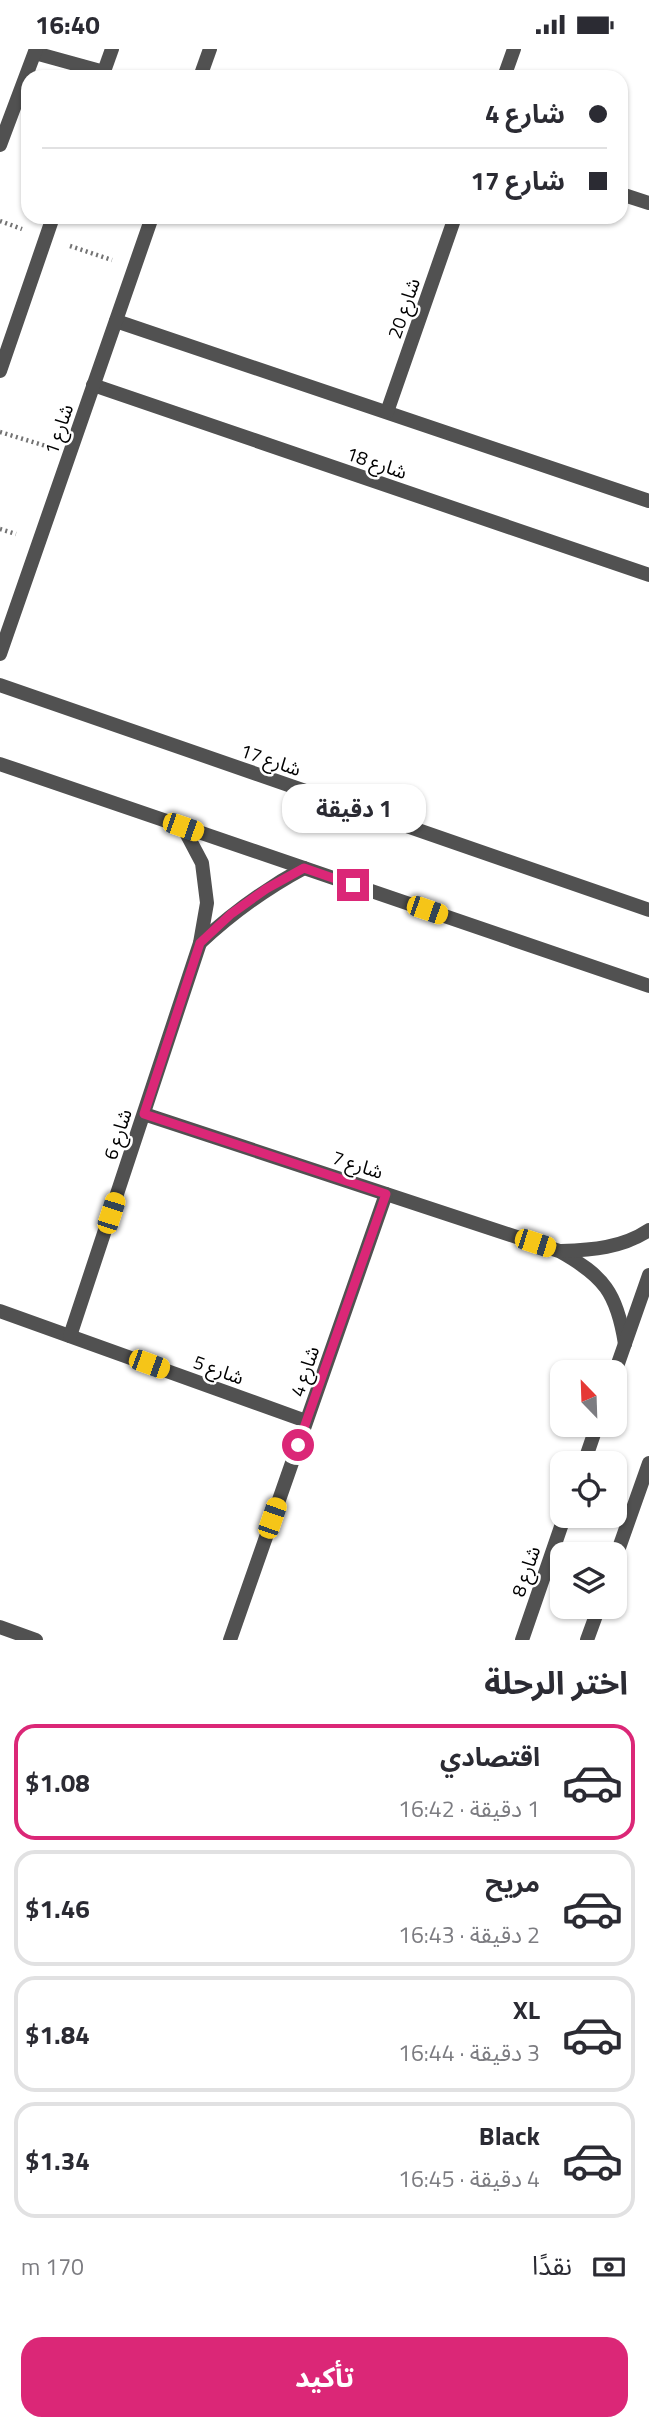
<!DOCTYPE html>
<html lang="ar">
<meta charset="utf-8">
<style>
body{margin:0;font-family:"Titillium Web","Noto Sans Arabic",sans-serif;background:#f2f2f3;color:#2b2b33;direction:rtl;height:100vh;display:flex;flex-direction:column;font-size:26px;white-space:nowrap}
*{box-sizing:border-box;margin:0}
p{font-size:23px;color:#7c7c81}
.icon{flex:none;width:38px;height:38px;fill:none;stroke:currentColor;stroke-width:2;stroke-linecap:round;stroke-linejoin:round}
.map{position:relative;height:1591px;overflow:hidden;direction:ltr}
.drawer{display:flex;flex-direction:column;background:#fff;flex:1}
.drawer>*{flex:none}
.guide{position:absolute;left:21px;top:21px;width:607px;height:154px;border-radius:21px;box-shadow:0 2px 5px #0004;direction:rtl;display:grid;align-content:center;height:154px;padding:0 21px;background:#fff}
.needle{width:46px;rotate:337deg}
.tools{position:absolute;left:550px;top:1311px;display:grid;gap:14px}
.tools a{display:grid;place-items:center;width:77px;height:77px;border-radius:14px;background:#fff;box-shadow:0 2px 5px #0004;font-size:35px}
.end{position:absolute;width:32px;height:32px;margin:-16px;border:9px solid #db2777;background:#fff;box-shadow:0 0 0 4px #fff}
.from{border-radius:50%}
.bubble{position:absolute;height:49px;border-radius:21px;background:#fff;box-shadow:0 2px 5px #0004;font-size:23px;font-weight:700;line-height:49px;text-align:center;direction:rtl}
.car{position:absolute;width:21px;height:42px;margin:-21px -10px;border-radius:9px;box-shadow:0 0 5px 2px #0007;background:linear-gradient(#f5c518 24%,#345 0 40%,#f5c518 0 76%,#345 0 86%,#f5c518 0)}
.guide b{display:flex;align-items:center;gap:24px;height:66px;font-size:26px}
.guide b+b{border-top:2px solid #e1e1e2}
.guide i{width:18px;height:18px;background:#2b2b33}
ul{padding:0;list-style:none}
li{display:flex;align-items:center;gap:21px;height:116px;margin:0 14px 10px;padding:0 7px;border:4px solid #e1e1e2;border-radius:21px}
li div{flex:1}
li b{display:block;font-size:26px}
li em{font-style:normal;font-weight:700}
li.active{border-color:#db2777}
li>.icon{width:63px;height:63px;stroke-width:1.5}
h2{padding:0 21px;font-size:32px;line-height:84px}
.pay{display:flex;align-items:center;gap:18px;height:77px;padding:0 21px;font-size:26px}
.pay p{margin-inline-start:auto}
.cta{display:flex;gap:14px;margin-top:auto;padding:14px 21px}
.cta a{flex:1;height:80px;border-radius:21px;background:#db2777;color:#fff;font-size:28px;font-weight:700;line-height:80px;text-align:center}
.status{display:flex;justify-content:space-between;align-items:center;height:49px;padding:0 35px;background:#fff;direction:ltr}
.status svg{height:19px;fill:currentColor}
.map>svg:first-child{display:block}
</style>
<div class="status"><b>16:40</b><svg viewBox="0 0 49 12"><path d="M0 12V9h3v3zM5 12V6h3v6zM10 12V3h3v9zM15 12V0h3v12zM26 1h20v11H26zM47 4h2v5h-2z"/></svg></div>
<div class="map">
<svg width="649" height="1591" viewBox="0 0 649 1591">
<rect width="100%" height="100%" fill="#fff"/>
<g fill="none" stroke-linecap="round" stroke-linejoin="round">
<g stroke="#737373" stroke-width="4.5" stroke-dasharray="2 3.5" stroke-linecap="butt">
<path d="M 0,172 L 22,180"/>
<path d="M 70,197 L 112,211"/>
<path d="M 0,383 L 46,397"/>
<path d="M 0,480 L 16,485"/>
</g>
<g stroke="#515151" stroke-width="14">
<path d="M 200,28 L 210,0"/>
<path d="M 504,28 L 514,0"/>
<path d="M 621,145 L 649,154"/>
<path d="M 116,272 L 649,452"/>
<path d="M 93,336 L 649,526"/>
<path d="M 387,363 L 455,168"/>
<path d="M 0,605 L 152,168"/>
<path d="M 0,636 L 649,861"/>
<path d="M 0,715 L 649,937"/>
<path d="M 200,894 C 232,864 265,840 304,819"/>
<path d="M 144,1065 L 559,1202 C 604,1227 617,1244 625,1295"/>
<path d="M 561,1202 C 592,1201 622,1199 649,1181"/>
<path d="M 0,1262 L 306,1372"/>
<path d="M 70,1287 L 200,894 L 207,854 L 202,814 L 183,778"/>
<path d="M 614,1326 L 649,1226"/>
<path d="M 584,1414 L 597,1376"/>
<path d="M 614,1513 L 649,1414"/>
<path d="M 0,1578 L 36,1591"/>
<path d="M 230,1591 L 386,1145"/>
<path d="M 522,1591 L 565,1466"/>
<path d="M 587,1591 L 599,1558"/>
</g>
<g stroke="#515151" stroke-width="14">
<path d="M 35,4 L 104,23"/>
<path d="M 102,28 L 112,0"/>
<path d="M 0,96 L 36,0"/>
<path d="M 0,322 L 53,168"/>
</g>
</g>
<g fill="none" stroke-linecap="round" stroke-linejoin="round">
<path stroke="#db2777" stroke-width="9" d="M 298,1396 L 386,1145 L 144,1065 L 200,894 L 231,865 L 266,840 L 304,819 L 353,836"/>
</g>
<g text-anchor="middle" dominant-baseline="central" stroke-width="5" stroke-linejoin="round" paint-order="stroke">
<g font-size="19" fill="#000" stroke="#fff">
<text transform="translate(403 259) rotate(-71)">شارع 20</text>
<text transform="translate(58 380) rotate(-71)">شارع 1</text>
<text transform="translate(377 413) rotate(19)">شارع 18</text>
<text transform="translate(271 710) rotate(19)">شارع 17</text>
<text transform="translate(117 1085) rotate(-72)">شارع 6</text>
<text transform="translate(358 1115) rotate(18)">شارع 7</text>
<text transform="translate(219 1320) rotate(20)">شارع 5</text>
<text transform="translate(304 1322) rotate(-71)">شارع 4</text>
<text transform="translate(525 1522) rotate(-71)">شارع 8</text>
</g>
</g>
</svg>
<div class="tools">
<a><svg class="needle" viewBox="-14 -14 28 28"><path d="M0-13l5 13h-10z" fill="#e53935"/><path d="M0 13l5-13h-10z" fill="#7c7c81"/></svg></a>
<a><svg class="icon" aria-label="locate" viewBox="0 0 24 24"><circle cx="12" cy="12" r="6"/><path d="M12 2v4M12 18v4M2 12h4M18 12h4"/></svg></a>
<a><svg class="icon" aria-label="layers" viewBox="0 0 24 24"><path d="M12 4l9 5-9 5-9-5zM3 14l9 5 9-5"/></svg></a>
</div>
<i class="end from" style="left:298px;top:1396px"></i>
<i class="end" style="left:353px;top:836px"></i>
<div class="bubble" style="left:282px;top:735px;width:144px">1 دقيقة</div>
<i class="car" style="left:183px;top:778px;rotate:109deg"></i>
<i class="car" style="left:427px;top:861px;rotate:109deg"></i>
<i class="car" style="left:111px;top:1164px;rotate:18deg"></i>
<i class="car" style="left:535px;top:1194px;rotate:108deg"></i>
<i class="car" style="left:149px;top:1315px;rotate:110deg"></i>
<i class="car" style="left:272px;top:1469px;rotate:19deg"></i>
<div class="guide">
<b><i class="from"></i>شارع 4</b>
<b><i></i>شارع 17</b>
</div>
</div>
<section class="drawer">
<h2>اختر الرحلة</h2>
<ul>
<li class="active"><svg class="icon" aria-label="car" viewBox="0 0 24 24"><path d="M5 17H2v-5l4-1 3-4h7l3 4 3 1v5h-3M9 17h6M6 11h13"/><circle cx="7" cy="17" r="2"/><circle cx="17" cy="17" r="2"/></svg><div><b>اقتصادي</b><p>1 دقيقة · 16:42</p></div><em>$1.08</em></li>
<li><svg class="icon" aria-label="car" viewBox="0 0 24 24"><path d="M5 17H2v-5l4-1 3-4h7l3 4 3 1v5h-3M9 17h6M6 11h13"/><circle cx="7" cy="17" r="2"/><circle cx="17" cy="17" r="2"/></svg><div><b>مريح</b><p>2 دقيقة · 16:43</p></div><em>$1.46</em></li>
<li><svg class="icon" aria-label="car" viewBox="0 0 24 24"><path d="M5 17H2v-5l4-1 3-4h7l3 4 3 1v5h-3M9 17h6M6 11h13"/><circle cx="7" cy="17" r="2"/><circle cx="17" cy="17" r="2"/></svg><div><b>XL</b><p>3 دقيقة · 16:44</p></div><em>$1.84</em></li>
<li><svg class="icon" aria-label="car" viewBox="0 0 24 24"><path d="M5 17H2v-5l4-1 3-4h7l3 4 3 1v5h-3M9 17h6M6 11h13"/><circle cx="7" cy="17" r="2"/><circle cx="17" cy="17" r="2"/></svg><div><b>Black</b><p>4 دقيقة · 16:45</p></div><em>$1.34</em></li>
</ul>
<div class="pay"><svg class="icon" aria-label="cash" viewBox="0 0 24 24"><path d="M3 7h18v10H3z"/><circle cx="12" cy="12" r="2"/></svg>نقدًا<p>170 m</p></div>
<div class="cta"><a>تأكيد</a></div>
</section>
